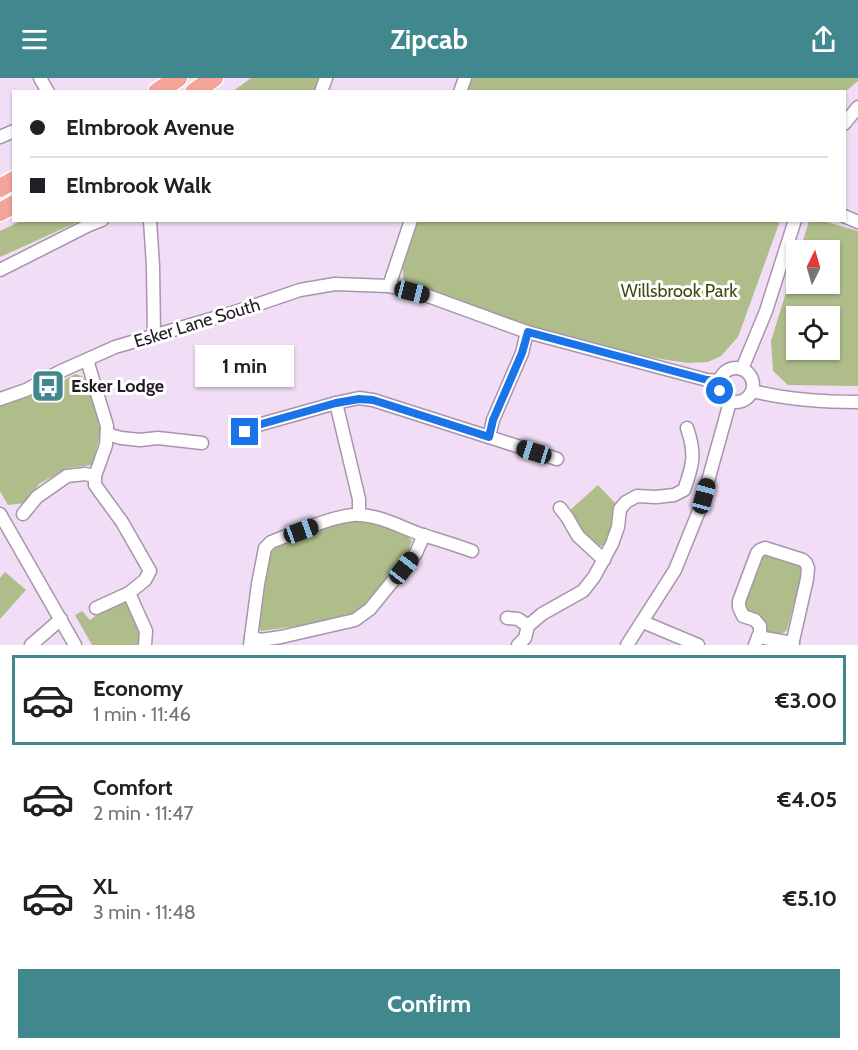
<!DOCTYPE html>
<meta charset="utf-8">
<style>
body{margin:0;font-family:Cabin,sans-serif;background:#f2f2f2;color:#202124;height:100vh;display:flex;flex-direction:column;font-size:22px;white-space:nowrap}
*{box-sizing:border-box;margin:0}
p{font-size:20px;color:#757577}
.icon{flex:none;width:33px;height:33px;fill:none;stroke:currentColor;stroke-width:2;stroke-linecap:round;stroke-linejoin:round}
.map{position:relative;height:567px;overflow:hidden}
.sheet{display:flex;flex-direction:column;background:#fff;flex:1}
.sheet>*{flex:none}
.hud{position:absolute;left:12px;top:12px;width:834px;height:132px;border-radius:0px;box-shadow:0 2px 4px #0004;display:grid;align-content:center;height:132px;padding:0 18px;background:#fff}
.needle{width:39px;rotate:5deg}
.buttons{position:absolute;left:786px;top:162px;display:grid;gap:12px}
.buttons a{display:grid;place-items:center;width:54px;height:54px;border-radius:0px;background:#fff;box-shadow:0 2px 4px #0004;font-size:30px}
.end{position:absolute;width:27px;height:27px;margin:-14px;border:8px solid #1a73e8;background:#fff;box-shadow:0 0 0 3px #fff}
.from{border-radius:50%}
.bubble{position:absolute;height:42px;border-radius:0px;background:#fff;box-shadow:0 2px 4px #0004;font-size:20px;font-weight:800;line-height:42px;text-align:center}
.car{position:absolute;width:18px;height:36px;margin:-18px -9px;border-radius:8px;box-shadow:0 0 4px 2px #0007;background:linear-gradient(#222 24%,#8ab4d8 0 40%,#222 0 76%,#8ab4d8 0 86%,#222 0)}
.hud b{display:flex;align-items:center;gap:21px;height:57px;font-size:22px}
.hud b+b{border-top:2px solid #e0e0e0}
.hud i{width:15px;height:15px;background:#202124}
ul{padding:10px 0 0;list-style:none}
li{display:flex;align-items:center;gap:18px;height:90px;margin:0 12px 9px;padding:0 6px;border:3px solid transparent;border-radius:0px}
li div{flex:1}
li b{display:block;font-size:22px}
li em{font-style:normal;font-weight:800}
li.active{border-color:#40888d}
li>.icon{width:54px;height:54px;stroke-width:1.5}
.action{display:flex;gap:12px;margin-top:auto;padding:12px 18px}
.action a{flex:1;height:69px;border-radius:0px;background:#40888d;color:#fff;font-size:24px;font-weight:800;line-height:69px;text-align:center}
header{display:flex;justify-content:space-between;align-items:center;height:78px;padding:0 18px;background:#40888d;color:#fff;font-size:27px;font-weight:800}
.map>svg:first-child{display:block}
</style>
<header><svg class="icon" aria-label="menu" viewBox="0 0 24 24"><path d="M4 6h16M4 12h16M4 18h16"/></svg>Zipcab<svg class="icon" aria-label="share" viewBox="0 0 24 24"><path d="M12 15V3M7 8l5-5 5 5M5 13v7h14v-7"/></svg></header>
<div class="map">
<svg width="858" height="567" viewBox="0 0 858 567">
<rect width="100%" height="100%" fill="#f1def6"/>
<g fill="#aebd8a" fill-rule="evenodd">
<path d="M 251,0 L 321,0 L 315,13 L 232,14 Z"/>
<path d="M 472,0 L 858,0 L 858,3 L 845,14 L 467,14 Z"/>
<path d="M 21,143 L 21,142 L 80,143 L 0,179 L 0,153 Z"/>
<path d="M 417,143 L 780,143 L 738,259 L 721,278 L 708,284 L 688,285 L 667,282 L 618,273 L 539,251 L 404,206 L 402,182 Z"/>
<path d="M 809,143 L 823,143 L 858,153 L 858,308 L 788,307 L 773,293 L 771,263 L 796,182 L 796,206 L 830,206 L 830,172 L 800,172 ZM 796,238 L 830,238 L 830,272 L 796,272 Z"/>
<path d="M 75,296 L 82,298 L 88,305 L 101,354 L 92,387 L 68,390 L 39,406 L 25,425 L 8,427 L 0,413 L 0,328 L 47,312 Z"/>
<path d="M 598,407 L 617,427 L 612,451 L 606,465 C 603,467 602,469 597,468 C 588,466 575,441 569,433 Z"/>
<path d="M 361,443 C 379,447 400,449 412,463 L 408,474 L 359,533 L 342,539 L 306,547 L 261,553 L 258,547 L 259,535 L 268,479 L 278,466 L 338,446 Z"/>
<path d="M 765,474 L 802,488 L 802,495 L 787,552 L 783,555 L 776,557 L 767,553 L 765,545 L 762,539 L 747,534 L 743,523 L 761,475 Z"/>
<path d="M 5,494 L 26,512 L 0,541 L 0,500 Z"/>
<path d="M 119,521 L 127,526 L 142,556 L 141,567 L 92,567 L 75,537 L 82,533 L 90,542 Z"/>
</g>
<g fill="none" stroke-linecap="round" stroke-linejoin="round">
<defs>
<g id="minor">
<path d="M 40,0 L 48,14"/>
<path d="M 321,14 L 326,0"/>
<path d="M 460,14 L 465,0"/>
<path d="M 844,46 L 858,29"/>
<path d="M 0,59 L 14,53"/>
<path d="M 844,138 L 858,144"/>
<path d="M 150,142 L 153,188 L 154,258"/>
<path d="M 0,192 L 89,147 L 102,142"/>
<path d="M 389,208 L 411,142"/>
<path d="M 87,282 L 107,348 L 106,367 L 95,398 L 95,407 L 122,444 L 150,493 L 145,502 L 129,515 L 146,553 L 145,567"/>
<circle cx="736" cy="307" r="17"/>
<path d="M 742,291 L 766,233 L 795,142"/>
<path d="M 753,313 C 788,322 822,324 858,324"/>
<path d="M 0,321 L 26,312 L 59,294 L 115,269 L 235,234 L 300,212 L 335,206 L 389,208 L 428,218 L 527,254 L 707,302 L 719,303"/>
<path d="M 336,325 L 359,421 L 359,436"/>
<path d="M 245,354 L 258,347 L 336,325 L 359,320 L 373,322 L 489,359 L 493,342 L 522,275 L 527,254"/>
<path d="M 107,356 L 121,360 L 140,362 L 158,360 L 202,365"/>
<path d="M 489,359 L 557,381"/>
<path d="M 560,430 L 567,439 L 578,458 L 604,482"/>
<path d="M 0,436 L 75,567"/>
<path d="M 23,436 L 37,419 L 67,398 L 85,396 L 95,398"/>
<path d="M 96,530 L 129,515"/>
<path d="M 507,540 L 518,541 L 528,548"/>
<path d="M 643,544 L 698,567"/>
<path d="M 251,559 L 261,562 L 281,559 L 355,542 L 370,531 L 392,504 L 416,475 L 424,457"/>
<path d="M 758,559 L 793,565"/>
<path d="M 31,567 L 61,541"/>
<path d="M 250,567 L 258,506 L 265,470 L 271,464 C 292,456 339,435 360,437 C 382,438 402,450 423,457 C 439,462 456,467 472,473"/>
<path d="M 518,567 L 525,560 L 528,548 L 542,536 L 583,513 L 594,499 L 612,466 L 618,449 L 620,431 L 626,424 L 637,418 L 656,419 L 674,417 L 684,412 C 693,387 696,376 687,350"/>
<path d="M 627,567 L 675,492 L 701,428 L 730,324"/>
<path d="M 755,567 L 760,554 L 760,548 L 755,542 L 743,538 L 739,529 L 739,523 L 757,475 L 760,472 L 765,470 L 803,482 L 806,485 L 808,490 L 807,501 L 792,567"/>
</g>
<g id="highway">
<path d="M 157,14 L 178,0"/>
<path d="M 194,14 L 214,0"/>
<path d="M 0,110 L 14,102"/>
<path d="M 0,134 L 14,126"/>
</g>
</defs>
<use href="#minor" stroke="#a795aa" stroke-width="15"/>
<use href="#highway" stroke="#fff" stroke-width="21"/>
<use href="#minor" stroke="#fff" stroke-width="12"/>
<use href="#highway" stroke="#f5a49a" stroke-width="18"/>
</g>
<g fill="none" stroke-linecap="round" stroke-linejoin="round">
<path stroke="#1a73e8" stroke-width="8" d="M 245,354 L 258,347 L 336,325 L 359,321 L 373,322 L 489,359 L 493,342 L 522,275 L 528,254 L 707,302 L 719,303 L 720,313"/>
</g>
<defs>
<symbol id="bus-square" viewBox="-11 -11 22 22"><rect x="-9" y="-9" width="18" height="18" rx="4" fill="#40888d" stroke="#fff"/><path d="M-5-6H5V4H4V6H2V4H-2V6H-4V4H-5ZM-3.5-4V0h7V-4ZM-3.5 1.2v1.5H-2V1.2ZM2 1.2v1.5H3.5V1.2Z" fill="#fff"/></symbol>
</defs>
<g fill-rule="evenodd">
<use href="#bus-square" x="29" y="289" width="38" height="38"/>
</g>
<g text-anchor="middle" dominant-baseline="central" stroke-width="6" stroke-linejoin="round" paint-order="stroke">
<g font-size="18" fill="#3d4a0d" stroke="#fff">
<text x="679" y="213">Willsbrook Park</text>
</g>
<g font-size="18" fill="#211a22" stroke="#fff">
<text transform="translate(197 245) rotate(-17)">Esker Lane South</text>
</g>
<g font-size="18" font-weight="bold" fill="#211a22" stroke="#fff" text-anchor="start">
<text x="71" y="308">Esker Lodge</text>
</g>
</g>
</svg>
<div class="buttons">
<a><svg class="needle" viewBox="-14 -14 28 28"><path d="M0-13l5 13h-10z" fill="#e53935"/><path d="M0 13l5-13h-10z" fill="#757577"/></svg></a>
<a><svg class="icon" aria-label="locate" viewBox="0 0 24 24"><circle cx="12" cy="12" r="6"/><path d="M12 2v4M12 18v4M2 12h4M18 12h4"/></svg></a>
</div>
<i class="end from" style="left:720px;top:313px"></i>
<i class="end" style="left:245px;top:354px"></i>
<div class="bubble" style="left:195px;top:267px;width:99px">1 min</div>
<i class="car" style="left:412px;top:214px;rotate:104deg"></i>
<i class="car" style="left:534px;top:374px;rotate:287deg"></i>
<i class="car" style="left:704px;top:418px;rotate:15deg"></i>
<i class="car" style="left:301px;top:453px;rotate:70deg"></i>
<i class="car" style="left:404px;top:490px;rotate:38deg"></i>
<div class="hud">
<b><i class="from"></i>Elmbrook Avenue</b>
<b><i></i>Elmbrook Walk</b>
</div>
</div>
<section class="sheet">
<ul>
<li class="active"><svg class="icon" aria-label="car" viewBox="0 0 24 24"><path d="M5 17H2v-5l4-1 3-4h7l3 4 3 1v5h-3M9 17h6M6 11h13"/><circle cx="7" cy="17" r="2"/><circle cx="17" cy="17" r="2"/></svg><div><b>Economy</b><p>1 min · 11:46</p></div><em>€3.00</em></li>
<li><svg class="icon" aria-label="car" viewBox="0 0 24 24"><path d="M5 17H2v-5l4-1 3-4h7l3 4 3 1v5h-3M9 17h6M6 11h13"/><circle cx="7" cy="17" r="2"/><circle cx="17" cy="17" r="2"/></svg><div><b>Comfort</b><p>2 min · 11:47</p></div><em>€4.05</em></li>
<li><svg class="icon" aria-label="car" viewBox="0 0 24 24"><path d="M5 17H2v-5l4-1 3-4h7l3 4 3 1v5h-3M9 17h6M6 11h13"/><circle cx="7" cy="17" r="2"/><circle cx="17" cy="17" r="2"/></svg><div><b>XL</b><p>3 min · 11:48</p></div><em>€5.10</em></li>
</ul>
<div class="action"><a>Confirm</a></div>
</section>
